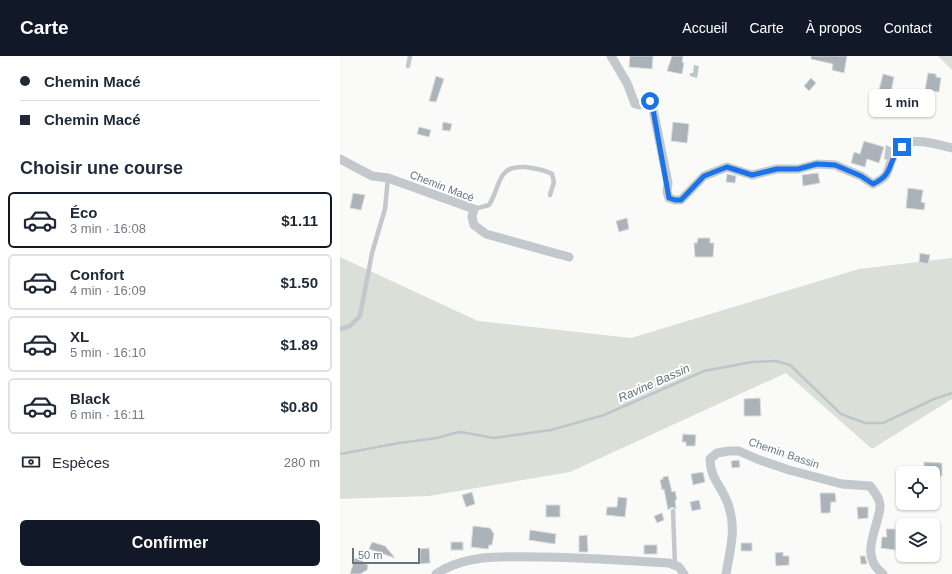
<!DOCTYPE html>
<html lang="fr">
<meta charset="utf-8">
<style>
body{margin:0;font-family:Helvetica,sans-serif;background:#f2f2f3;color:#1f2937;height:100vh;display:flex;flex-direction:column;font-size:15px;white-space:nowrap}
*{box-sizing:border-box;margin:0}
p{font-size:13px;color:#747a83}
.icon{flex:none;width:22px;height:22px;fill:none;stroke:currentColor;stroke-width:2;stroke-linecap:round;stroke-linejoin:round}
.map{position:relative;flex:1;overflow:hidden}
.panel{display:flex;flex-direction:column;background:#fff;width:340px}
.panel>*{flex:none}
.banner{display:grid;align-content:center;height:88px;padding:0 20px;background:#fff}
.buttons{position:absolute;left:556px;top:410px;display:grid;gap:8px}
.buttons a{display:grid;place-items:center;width:44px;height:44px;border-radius:6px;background:#fff;box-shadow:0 1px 3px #0004;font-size:20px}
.scale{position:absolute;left:12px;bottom:10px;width:68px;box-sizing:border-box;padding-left:4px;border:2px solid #657683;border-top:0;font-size:11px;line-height:14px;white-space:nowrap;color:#657683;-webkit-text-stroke:3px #fff;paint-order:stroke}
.end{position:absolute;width:18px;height:18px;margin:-9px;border:5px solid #1a73e8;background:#fff;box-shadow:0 0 0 2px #fff}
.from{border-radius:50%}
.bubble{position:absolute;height:28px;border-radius:6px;background:#fff;box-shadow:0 1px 3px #0004;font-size:13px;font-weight:700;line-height:28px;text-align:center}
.banner b{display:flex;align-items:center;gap:14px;height:38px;font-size:15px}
.banner b+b{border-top:1px solid #e0e1e3}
.banner i{width:10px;height:10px;background:#1f2937}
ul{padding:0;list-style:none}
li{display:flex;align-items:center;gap:12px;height:56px;margin:0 8px 6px;padding:0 12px;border:2px solid #e0e1e3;border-radius:6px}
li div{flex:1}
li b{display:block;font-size:15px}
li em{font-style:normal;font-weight:700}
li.on{border-color:#111827}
li>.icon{width:36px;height:36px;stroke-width:1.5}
h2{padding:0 20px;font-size:18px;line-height:48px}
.pay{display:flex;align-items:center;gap:10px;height:44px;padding:0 20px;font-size:15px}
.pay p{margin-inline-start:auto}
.button{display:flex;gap:8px;margin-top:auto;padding:8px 20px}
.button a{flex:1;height:46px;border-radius:6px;background:#111827;color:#fff;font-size:16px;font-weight:700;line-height:46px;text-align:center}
header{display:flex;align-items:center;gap:24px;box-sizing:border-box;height:56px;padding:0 20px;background:#111827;color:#fff}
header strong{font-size:19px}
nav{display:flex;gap:22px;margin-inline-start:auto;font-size:14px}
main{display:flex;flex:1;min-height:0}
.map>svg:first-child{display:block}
</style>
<header>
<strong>Carte</strong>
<nav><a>Accueil</a><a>Carte</a><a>À propos</a><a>Contact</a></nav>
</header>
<main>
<section class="panel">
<div class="banner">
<b><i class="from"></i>Chemin Macé</b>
<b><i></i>Chemin Macé</b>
</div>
<h2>Choisir une course</h2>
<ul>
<li class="on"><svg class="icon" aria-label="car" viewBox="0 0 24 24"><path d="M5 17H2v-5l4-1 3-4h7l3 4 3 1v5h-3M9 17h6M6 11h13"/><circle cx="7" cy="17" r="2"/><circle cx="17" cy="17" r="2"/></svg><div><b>Éco</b><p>3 min · 16:08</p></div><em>$1.11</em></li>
<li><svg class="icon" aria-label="car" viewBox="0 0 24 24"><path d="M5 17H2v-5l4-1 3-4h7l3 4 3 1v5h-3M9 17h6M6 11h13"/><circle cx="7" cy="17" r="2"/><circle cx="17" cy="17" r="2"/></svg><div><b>Confort</b><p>4 min · 16:09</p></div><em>$1.50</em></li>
<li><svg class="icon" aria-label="car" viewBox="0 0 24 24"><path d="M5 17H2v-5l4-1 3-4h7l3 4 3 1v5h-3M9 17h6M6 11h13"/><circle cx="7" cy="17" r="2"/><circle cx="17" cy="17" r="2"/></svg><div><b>XL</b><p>5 min · 16:10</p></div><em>$1.89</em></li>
<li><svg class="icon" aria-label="car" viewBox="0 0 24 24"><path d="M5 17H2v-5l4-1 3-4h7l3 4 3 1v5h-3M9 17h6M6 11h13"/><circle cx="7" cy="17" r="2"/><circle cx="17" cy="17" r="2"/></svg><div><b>Black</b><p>6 min · 16:11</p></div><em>$0.80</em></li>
</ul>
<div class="pay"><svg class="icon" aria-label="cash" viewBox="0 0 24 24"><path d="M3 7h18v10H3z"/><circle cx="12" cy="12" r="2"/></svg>Espèces<p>280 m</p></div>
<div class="button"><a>Confirmer</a></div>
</section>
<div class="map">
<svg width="612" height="518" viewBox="0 0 612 518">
<rect width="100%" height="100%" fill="#fafaf8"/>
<g fill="#dadfd7">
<path d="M 598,0 L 612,0 L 612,14 Z"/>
<path d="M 0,201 L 138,265 L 291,282 L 519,213 L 612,202 L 612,343 L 532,393 L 446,317 L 230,416 L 89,440 L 0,443 Z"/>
</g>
<g fill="#bbc7cb">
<path d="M 354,9 L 359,10 L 357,22 L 350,20 L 350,17 L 353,17 Z"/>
<path d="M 546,89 L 552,92 L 549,104 L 544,103 Z"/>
</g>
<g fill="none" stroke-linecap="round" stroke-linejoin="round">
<path stroke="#bbc7cb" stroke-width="2.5" d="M 0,398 L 59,387 L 97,382 L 114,377 L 121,376 L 154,382 L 211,374 L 264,359 L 364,315 L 412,306 L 436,305 L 450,309 L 501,358 L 525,367 L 543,367 L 594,343 L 612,337"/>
</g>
<g fill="#aab3b9" stroke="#dcdcda">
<path d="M 290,0 L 313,0 L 312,13 L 289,11 Z"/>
<path d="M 332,0 L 343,0 L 342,6 L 344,7 L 342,18 L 327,15 Z"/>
<path d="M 471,0 L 507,0 L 504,17 L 492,14 L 493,8 L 471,3 Z"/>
<path d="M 588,17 L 596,18 L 596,21 L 601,22 L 599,36 L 585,34 Z"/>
<path d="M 543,18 L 554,21 L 550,41 L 543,39 L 544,35 L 539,34 Z"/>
<path d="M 96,20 L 104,23 L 96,46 L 89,45 Z"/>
<path d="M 471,22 L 476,27 L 469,35 L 464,30 Z"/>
<path d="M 103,66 L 112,68 L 110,75 L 102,74 Z"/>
<path d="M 333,66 L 349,68 L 347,87 L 331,85 Z"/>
<path d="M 79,71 L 91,74 L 89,81 L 77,78 Z"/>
<path d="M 524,85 L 544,91 L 539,107 L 527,103 L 525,111 L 511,107 L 514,96 L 520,98 Z"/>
<path d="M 478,117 L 480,127 L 463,130 L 462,119 Z"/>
<path d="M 387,118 L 396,120 L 395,127 L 386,126 Z"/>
<path d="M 568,132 L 583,134 L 581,146 L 585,147 L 584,154 L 566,152 Z"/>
<path d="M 13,137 L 25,139 L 21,154 L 10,152 Z"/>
<path d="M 287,162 L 289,173 L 279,176 L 276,165 Z"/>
<path d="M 358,182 L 370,182 L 370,187 L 374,187 L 373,201 L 355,201 L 354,187 L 357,187 Z"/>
<path d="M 580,197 L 590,199 L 588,208 L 579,206 Z"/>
<path d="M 420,342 L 421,360 L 404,360 L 404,343 Z"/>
<path d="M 343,378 L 356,379 L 355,390 L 346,390 L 346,386 L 342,386 Z"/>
<path d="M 399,404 L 400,411 L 392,412 L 391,405 Z"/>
<path d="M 584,406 L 602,407 L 602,420 L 584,417 Z"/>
<path d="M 363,416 L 365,426 L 353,429 L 351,418 Z"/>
<path d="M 328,420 L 332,436 L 335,435 L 337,444 L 335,444 L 336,453 L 332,451 L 328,454 L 324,433 L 322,434 L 320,424 L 323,423 L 323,421 Z"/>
<path d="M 132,436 L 135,448 L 126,451 L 122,439 Z"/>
<path d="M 480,437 L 495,437 L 496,446 L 491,446 L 490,457 L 481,457 Z"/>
<path d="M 278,441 L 287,442 L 285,461 L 266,459 L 267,451 L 277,451 Z"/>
<path d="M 359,444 L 361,453 L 352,455 L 350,446 Z"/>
<rect x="206" y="449" width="14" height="12"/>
<path d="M 517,451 L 528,451 L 528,462 L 518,463 Z"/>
<path d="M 322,457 L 324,464 L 317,467 L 314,460 Z"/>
<path d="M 133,470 L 150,472 L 154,478 L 152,489 L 149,489 L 148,493 L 131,491 Z"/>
<path d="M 546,473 L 555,473 L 555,494 L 541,492 L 542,481 L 547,481 Z"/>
<path d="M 190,474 L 216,478 L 215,488 L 189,484 Z"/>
<path d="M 247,479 L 248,496 L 239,496 L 239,480 Z"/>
<path d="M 32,486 L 45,490 L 55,502 L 29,493 Z"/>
<rect x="111" y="486" width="12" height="8"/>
<rect x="401" y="487" width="11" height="8"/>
<rect x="304" y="489" width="13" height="9"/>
<path d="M 89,492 L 90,507 L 80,508 L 80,493 Z"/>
<path d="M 443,496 L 443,500 L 449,500 L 449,509 L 436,510 L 435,497 Z"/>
<path d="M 520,500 L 525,500 L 527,508 L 521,508 Z"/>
<path d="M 15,502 L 23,505 L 22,507 L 28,509 L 27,514 L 20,518 L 10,518 Z"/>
</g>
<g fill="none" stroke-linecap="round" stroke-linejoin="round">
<g stroke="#c3c8cc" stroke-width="4.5">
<path d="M 68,10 L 70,0"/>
<path d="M 134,153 L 149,149 C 161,131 156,109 185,111 C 194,112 203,113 212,118 L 214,126 L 210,139"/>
<path d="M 0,273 L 10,270 L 20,260 L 32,197 L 45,153 L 48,122"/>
<path d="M 333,455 L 335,509"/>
</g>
<g stroke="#c3c8cc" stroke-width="9">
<path d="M 271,0 L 287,27 L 295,48 L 299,49 L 307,45 L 312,48 L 328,127 L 327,136 L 329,142 L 335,144 L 341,144 L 364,120 L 387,111 L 412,119 L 437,113 L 458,113 L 477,108 L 495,109 L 521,120 L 533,128 C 549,120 546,119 552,103 C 561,76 592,87 612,92"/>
<path d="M 0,103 L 32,120 L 48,122 L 134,153 L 132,161 L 134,169 L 146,178 L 229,201"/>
<path d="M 96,518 C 127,497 165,501 200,501 C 243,501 286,505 329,507 L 339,511 L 344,518"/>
<path d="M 386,518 C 390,493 397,473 388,448 C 382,430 370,423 370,403 L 377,397 L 389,395 L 399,395 L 417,403 L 449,414 L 502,428 L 530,430 C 535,436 541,444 540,452 C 537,475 519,500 543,518"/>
</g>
</g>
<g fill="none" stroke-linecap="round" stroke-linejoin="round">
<path stroke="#1a73e8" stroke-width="5" d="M 310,45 L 312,48 L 329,142 L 335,144 L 341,144 L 364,120 L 387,111 L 412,119 L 437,113 L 458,113 L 477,108 L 495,109 L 521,120 L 533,128 C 557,116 545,106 562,91"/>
</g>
<g text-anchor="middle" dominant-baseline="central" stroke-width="4" stroke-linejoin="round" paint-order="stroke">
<g font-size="11" fill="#657683" stroke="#fff">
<text transform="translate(102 130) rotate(21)">Chemin Macé</text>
<text transform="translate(444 397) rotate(19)">Chemin Bassin</text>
</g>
<g font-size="12" font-style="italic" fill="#60757c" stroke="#fff">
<text transform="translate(314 327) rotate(-24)">Ravine Bassin</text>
</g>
</g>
</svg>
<div class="buttons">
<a><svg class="icon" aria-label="locate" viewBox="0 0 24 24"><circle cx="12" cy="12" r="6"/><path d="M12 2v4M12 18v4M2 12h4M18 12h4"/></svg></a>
<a><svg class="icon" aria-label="layers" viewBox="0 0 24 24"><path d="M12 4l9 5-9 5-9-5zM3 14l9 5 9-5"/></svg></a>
</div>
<div class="scale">50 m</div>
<i class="end from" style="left:310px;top:45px"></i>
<i class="end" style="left:562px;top:91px"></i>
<div class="bubble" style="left:529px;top:33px;width:66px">1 min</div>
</div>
</main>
